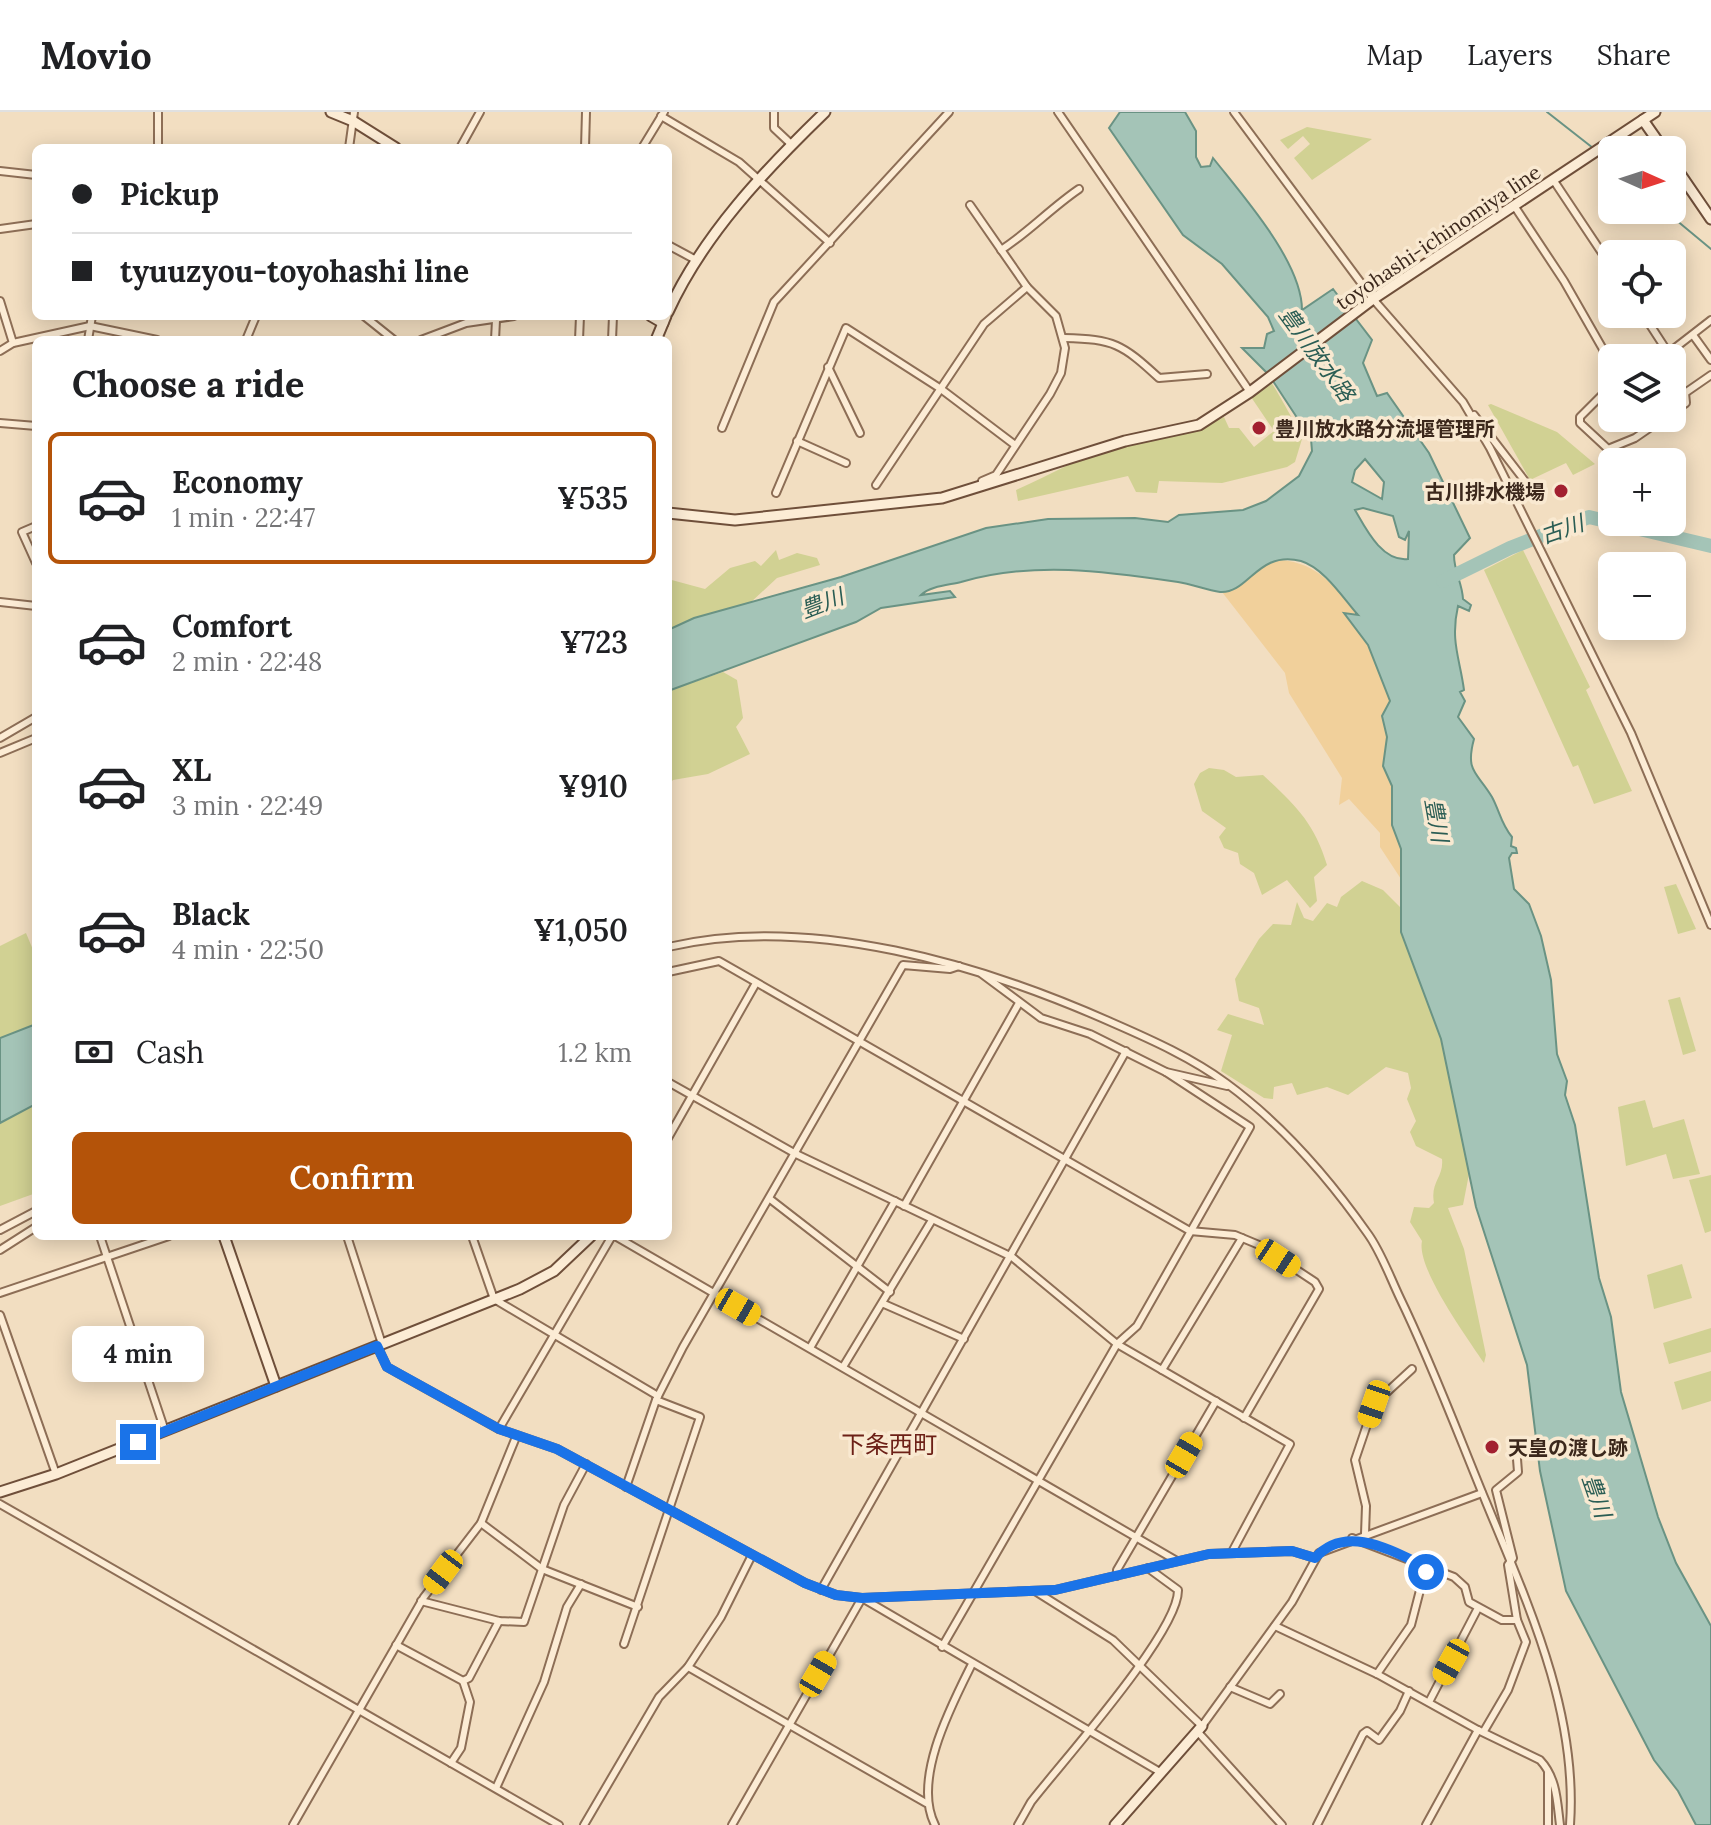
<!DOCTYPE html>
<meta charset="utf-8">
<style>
body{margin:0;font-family:Lora,"Noto Sans JP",serif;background:#f2f2f2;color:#202124;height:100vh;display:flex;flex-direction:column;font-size:30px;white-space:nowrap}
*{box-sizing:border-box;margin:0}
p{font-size:26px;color:#757577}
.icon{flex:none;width:44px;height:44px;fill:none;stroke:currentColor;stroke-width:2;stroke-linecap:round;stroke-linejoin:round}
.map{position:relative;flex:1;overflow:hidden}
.sheet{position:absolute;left:32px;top:224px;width:640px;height:904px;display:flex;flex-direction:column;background:#fff;border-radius:12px;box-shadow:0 4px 20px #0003}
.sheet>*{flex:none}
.top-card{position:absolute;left:32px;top:32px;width:640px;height:176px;border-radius:12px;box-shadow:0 4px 20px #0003;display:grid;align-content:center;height:176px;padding:0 40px;background:#fff}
.needle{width:52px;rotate:93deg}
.buttons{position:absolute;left:1598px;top:24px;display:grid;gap:16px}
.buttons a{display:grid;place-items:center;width:88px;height:88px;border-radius:12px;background:#fff;box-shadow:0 4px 20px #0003;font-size:40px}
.end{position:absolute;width:36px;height:36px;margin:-18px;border:10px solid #1a73e8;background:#fff;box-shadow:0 0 0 4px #fff}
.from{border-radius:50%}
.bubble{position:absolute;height:56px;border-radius:12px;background:#fff;box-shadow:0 4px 20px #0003;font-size:26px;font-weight:600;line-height:56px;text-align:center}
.car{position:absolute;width:24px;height:48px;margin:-24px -12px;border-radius:10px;box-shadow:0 0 6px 2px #0007;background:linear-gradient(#f5c518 24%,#345 0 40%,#f5c518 0 76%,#345 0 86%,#f5c518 0)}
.top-card b{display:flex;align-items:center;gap:28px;height:76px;font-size:30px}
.top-card b+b{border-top:2px solid #e0e0e0}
.top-card i{width:20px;height:20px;background:#202124}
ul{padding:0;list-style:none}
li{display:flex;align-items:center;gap:24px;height:132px;margin:0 16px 12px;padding:0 24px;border:4px solid transparent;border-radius:12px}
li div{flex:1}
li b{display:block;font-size:30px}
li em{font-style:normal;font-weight:600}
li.current{border-color:#b45309}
li>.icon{width:72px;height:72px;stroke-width:1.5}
h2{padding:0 40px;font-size:36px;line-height:96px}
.pay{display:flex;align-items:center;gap:20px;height:88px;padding:0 40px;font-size:30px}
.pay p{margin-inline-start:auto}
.action{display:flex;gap:16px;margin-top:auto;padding:16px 40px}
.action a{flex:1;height:92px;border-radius:12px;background:#b45309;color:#fff;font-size:32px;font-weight:600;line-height:92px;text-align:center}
header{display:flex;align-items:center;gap:48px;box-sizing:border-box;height:112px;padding:0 40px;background:#fff;border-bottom:2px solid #e0e0e0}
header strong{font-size:38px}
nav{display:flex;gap:44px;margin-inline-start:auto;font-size:28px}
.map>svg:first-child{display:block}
</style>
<header>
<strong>Movio</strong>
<nav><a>Map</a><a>Layers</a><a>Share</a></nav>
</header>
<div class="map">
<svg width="1711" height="1713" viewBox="0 0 1711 1713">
<rect width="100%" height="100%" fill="#f2dec1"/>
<g fill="#d1d193">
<path d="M 1307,15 L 1372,27 L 1312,68 L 1294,46 L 1310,32 L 1303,24 L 1288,37 L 1280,28 Z"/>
<path d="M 1271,270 C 1279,282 1297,314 1302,327 L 1295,350 L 1287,355 L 1222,371 L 1159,369 L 1157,381 L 1136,380 L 1128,364 L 1018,389 L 1016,378 C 1051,363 1086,341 1123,331 C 1158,322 1191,322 1224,305 L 1229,316 L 1239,316 L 1254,335 L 1274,319 L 1251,285 Z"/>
<path d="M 1491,292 L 1557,320 L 1595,352 L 1573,363 L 1566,351 L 1530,368 L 1488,293 Z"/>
<path d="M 776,438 L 779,448 L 797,441 L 817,446 L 820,453 L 777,466 L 750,491 L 694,506 L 668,518 L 668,467 L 705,477 L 730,456 L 755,449 L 761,454 Z"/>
<path d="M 1523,438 L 1590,575 L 1586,578 L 1632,679 L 1594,692 L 1578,653 L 1573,655 L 1484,458 Z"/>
<path d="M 723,560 L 737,568 L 743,606 L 736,615 L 750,642 L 708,662 L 673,668 L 668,674 L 668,579 Z"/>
<path d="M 1209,656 L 1224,658 L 1236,665 L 1263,663 C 1295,693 1314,710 1327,753 L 1314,765 L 1317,789 L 1310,796 L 1287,768 L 1262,783 L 1254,761 L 1240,752 L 1238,741 L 1224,736 L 1219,725 L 1226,716 L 1202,699 L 1194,672 L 1200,661 Z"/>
<path d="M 1362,769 L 1383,778 L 1401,796 L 1402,820 L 1441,927 L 1466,1036 L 1470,1057 L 1463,1093 L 1448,1096 L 1464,1137 L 1486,1243 L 1484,1251 C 1468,1227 1416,1156 1422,1129 L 1410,1110 L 1414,1095 L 1429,1096 L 1434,1091 C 1430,1070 1444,1065 1442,1047 L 1416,1034 L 1410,1020 L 1416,1009 L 1407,987 L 1411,976 L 1408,961 L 1386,955 L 1348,983 L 1327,975 L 1297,983 L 1292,971 L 1274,975 L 1273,987 L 1264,986 L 1221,959 L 1232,923 L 1217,918 L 1228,902 L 1264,913 L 1259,896 L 1239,889 L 1235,867 L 1259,827 L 1273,812 L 1291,813 L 1297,790 L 1304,806 L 1313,809 L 1327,791 L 1337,795 L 1341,785 Z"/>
<path d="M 1676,772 L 1696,817 L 1678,822 L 1664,775 Z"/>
<path d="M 26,821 L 36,845 L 36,912 L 0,926 L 0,834 Z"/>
<path d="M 1680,885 L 1696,939 L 1683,943 L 1668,888 Z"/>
<path d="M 1645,988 L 1653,1016 L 1684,1007 L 1700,1062 L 1673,1067 L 1666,1042 L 1626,1054 L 1618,995 Z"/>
<path d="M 36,992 L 36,1081 L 0,1094 L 0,1011 Z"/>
<path d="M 1711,1063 L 1711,1119 L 1705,1121 L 1689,1068 Z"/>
<path d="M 1682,1152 L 1692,1186 L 1654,1197 L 1647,1163 Z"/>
<path d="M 1711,1216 L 1711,1240 L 1669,1252 L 1663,1231 Z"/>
<path d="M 1711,1259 L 1711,1289 L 1682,1298 L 1674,1270 Z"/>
</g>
<path fill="#f1d09b" d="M 1280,448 C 1320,451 1335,476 1359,504 L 1345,502 L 1368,533 L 1390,589 L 1382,604 L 1387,625 L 1383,654 L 1392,674 L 1392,713 L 1401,737 L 1401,767 L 1380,735 L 1380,721 L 1349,687 L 1339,693 L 1342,666 L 1289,581 L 1285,561 L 1222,480 C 1248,471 1254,456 1280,448 Z"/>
<g fill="#a4c4b7" stroke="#6a9384" stroke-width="2" fill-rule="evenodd">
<path d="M 1120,0 L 1185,0 L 1196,19 L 1196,45 L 1201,55 L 1210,54 L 1213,46 C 1243,84 1302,150 1302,198 L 1333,177 L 1372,228 L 1363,251 L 1377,284 L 1387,281 L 1429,341 L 1470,426 L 1454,443 C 1454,460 1462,470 1463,487 L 1471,493 L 1469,499 L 1458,494 C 1450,529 1460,547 1464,578 L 1460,580 L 1465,589 L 1458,605 L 1474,627 C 1465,660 1477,660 1492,685 C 1500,700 1501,712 1512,725 L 1511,734 L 1516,736 L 1517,741 L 1512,741 L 1509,746 L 1514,777 L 1529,792 L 1541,824 L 1551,868 L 1557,942 L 1567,969 L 1565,983 L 1575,1013 L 1599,1166 L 1611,1205 L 1621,1280 L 1658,1405 L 1676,1451 L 1711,1514 L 1711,1713 L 1696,1713 L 1678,1679 L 1654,1648 L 1566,1479 L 1540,1359 L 1527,1253 L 1476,1095 L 1441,927 L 1401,820 L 1401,737 L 1392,713 L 1392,674 L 1383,654 L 1387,625 L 1382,604 L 1390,589 L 1368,533 L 1344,501 L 1358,503 C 1343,486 1324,456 1301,449 C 1257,438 1249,482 1220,480 C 1206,478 1192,472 1178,470 C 1104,459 1033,449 961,470 C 949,473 930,474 921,483 L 950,479 L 955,485 L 881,496 L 856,510 L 668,579 L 668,518 L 694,506 L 841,465 L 986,416 L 1048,407 L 1135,406 L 1168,410 L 1179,403 L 1243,398 L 1266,389 L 1299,364 L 1312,339 L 1311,327 L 1269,263 L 1242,236 L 1264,236 L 1267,222 L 1274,219 L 1268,205 L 1222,152 L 1183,123 L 1109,16 ZM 1365,347 L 1384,370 L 1382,387 L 1352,370 L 1355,358 ZM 1363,396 L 1393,404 L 1399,425 L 1405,428 L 1409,419 L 1408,447 C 1382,450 1366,417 1355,398 Z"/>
<path d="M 36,912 L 36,992 L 0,1011 L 0,926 Z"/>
</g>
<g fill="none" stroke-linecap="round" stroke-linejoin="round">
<g stroke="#6a9384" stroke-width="2">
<path d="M 1547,0 L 1593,36"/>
<path d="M 1601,42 L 1612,52"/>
<path d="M 1664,98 L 1711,137"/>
</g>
<path stroke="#a4c4b7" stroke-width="14" d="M 1443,469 L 1510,436 L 1589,405 L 1711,434"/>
<defs>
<g id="street">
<path d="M 774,0 L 774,16 L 791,32"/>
<path d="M 1058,0 L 1250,280"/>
<path d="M 1234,0 L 1373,187 L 1463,290 L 1490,336 L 1631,621 L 1711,813"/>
<path d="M 661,4 L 739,50 L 830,131"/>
<path d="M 158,36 L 158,0"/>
<path d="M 349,36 L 354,0"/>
<path d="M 460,36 L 480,0"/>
<path d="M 585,36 L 586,0"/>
<path d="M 642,36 L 664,0"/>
<path d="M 0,59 L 36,63"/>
<path d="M 1554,69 L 1612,156"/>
<path d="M 970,93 L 1027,175 L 1056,204 L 1065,236 L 1061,261 L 1050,282 L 996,363 L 982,369"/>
<path d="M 1515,95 L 1564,169 L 1612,253"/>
<path d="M 0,117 L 36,112"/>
<path d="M 668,133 L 696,148"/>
<path d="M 1001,138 C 1029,120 1051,96 1079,77"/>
<path d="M 0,189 L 13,231"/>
<path d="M 1643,202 L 1669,242"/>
<path d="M 364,204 L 394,228"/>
<path d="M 1693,223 L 1711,248"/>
<path d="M 1064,226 C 1114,227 1122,232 1159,266 L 1207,262"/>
<path d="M 88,228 L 92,204"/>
<path d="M 246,228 L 256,204"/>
<path d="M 421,228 L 466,211 L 514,204"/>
<path d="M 495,228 L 496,208"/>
<path d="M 579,228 L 580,204"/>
<path d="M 612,228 L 613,204"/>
<path d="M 0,239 L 13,231 L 90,214 L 157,228"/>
<path d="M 1662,246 L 1711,208"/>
<path d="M 828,255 L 860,321"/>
<path d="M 1672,262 L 1685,281 L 1686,291 L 1672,300"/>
<path d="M 1612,273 L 1580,305 L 1580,311 L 1608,337 L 1613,350"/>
<path d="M 1685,281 L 1711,263"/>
<path d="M 1474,303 L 1528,373"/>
<path d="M 0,311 L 36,314"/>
<path d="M 722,316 L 774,190 L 949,0"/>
<path d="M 797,329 L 846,351"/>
<path d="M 1608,337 L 1635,326 L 1664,306"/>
<path d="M 876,373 L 984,212 L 1027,175"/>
<path d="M 776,381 L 846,216 L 941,277 L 1015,333"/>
<path d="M 36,414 L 22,420 L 36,451"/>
<path d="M 0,490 L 36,494"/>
<path d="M 0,626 L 36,605"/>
<path d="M 0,641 L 36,626"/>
<path d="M 668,835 C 810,801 983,853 1113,911 C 1152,928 1192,946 1226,971 C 1282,1012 1328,1065 1368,1122 C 1381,1140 1390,1165 1400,1186 C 1432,1252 1458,1322 1486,1390 C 1528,1492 1578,1600 1570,1713"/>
<path d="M 668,860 L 719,849 L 1190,1119 L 1235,1123 L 1259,1133 L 1315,1170 L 1319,1177 L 1244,1306"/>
<path d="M 982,862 L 1041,906 L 1090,922 L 1166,960 L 1227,974"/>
<path d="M 668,970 L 796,1042 L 1012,1145 L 1117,1232 L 1290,1332 L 1232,1440"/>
<path d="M 668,1026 L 756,871"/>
<path d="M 770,1087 L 890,1180"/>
<path d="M 904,1094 L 1019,891"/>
<path d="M 0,1118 L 36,1099"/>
<path d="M 100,1124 L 165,1319"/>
<path d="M 347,1124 L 382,1232"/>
<path d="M 472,1124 L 494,1187 L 658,1284"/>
<path d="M 615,1124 L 1177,1449"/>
<path d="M 0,1138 L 36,1115"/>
<path d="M 0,1181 L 169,1124"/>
<path d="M 884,1192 L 964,1227"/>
<path d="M 0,1203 L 56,1362"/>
<path d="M 377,1234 L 387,1255 L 403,1264 L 499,1317 L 557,1337 L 805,1471 L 836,1483 L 862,1486 L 1160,1660"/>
<path d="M 810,1236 L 895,1089"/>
<path d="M 843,1255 L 932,1108"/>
<path d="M 1162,1258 L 1242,1126"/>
<path d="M 499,1317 L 612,1124"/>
<path d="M 626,1375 L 656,1288 L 683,1235 L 903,853 L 950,857 L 959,854"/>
<path d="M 0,1392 L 559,1713"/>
<path d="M 481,1411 L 542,1457 L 638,1495"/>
<path d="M 1365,1422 L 1366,1394 L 1355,1348 L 1374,1292 L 1412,1257"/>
<path d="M 1352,1426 L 1454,1465 L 1465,1475 L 1469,1490 L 1502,1508 L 1517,1508"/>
<path d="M 1117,1464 L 1117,1458 L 1216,1289"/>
<path d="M 821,1478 L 1126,939"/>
<path d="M 1035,1479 L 1113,1528 L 1202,1614 L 1292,1490 L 1319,1441 L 1482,1381"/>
<path d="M 421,1489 L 499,1509 L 524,1510 L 564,1393 L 586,1352"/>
<path d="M 1275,1514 L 1377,1562 L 1478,1618"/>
<path d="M 624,1532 L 700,1305 L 656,1288"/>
<path d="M 396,1533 L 463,1569"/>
<path d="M 942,1535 L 1117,1232 L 1137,1214 L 1250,1015 L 1166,960"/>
<path d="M 688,1555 L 926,1691"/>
<path d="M 1377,1562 L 1411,1513 L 1426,1455"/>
<path d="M 1230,1575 L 1270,1592 L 1280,1582"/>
<path d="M 1429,1590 L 1478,1496"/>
<path d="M 1197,1619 L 1282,1713"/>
<path d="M 1484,1619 L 1508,1578 L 1526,1530 L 1517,1508 L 1508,1453 L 1513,1446 L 1496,1378 L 1518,1360 L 1516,1334"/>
<path d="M 451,1651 L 461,1636 L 470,1590 L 463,1569 L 469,1566 L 499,1509"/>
<path d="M 1548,1661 L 1548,1713"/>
<path d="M 496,1676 L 544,1570 L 567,1495 L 581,1472"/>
<path d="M 293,1713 L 424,1485 L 481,1411 L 516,1325"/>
<path d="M 584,1713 L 659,1585 L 688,1555 L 721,1505 L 752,1443"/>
<path d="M 732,1713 L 862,1486 L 1055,1478 L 1209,1442 L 1292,1439 L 1315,1446"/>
<path d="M 935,1713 C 912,1668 951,1594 972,1552"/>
<path d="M 1018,1713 L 1031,1690 C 1061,1651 1179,1520 1178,1478 L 1148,1456"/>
<path d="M 1317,1713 L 1363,1622 L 1367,1619 L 1379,1628 L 1400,1599 L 1409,1579"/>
<path d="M 1426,1713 L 1478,1618 L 1540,1648 C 1557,1666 1557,1690 1560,1713"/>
</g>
<g id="secondary">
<path d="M 331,0 L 353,9 L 396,36"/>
<path d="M 1643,8 L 1664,38"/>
<path d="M 1672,50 L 1711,107"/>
<path d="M 668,200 C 703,123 765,58 825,0"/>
<path d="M 651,204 L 663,211"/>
<path d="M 656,228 L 666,204"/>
<path d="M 668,401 L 735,408 L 942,386 L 1125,329 L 1199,313 L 1250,280 L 1373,187 L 1655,0"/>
<path d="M 224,1124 L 276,1274"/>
<path d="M 0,1380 L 56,1362 L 520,1177 L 554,1159 L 591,1124"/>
<path d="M 1115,1713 L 1202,1614"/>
</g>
</defs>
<use href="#street" stroke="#8d6e56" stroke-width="10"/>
<use href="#secondary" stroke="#6f4f3a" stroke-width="13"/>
<use href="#street" stroke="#fcecd5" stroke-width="6"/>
<use href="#secondary" stroke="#fcecd5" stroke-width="9"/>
</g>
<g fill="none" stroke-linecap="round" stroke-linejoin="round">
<path stroke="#1a73e8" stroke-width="10" d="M 138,1330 L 377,1234 L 387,1255 L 499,1317 L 557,1337 L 805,1471 L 836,1483 L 862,1486 L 1055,1478 L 1209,1442 L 1292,1439 L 1315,1446 C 1346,1411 1392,1439 1426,1455 L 1426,1460"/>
</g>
<g fill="#a22030" stroke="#f9e9d1" stroke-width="3">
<circle cx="1259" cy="316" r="8"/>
<circle cx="1561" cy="379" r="8"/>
<circle cx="1492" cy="1335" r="8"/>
</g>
<g text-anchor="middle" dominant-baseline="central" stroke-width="7" stroke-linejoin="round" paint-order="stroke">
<g font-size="20" fill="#3c281c" stroke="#f9e9d1">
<text transform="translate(1438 125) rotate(-34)">toyohashi-ichinomiya line</text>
</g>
<g font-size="20" font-weight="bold" fill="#3c281c" stroke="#f9e9d1" text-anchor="start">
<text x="1275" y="316">豊川放水路分流堰管理所</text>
<text x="1545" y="379" text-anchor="end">古川排水機場</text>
<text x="1508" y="1335">天皇の渡し跡</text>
</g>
<g font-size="22" font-style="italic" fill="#2a5d54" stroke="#f9e9d1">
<text transform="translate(1317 242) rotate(54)">豊川放水路</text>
<text transform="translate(1562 417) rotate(-19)">古川</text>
<text transform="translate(822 491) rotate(-21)">豊川</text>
<text transform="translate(1437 708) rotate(80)">豊川</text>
<text transform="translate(1597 1384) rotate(71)">豊川</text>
</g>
<g font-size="24" fill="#6c2017" stroke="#f9e9d1">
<text x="889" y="1332">下条西町</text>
</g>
</g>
</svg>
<div class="buttons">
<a><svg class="needle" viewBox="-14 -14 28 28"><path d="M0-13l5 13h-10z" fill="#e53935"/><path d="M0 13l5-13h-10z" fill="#757577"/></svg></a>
<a><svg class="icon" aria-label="locate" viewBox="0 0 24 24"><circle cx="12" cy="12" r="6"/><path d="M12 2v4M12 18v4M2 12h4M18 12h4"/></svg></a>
<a><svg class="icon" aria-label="layers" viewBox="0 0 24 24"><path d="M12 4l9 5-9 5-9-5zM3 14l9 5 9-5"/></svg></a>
<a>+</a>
<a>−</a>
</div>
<i class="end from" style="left:1426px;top:1460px"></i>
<i class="end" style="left:138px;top:1330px"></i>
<div class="bubble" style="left:72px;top:1214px;width:132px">4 min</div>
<i class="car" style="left:1278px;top:1146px;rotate:123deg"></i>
<i class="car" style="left:738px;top:1195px;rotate:120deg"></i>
<i class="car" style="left:1374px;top:1292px;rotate:199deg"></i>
<i class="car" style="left:1184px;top:1343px;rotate:30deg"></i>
<i class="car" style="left:443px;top:1460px;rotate:217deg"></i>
<i class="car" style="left:1451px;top:1550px;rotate:209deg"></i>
<i class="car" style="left:818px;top:1562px;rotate:30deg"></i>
<div class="top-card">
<b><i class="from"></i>Pickup</b>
<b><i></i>tyuuzyou-toyohashi line</b>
</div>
<section class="sheet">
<h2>Choose a ride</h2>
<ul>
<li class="current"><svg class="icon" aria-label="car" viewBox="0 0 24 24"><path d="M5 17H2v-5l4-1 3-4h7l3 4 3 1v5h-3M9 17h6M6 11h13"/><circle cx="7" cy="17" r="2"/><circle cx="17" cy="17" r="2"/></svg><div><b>Economy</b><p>1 min · 22:47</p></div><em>¥535</em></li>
<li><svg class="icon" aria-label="car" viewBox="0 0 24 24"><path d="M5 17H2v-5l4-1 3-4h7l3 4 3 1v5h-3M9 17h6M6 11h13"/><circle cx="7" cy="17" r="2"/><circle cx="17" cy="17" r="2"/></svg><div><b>Comfort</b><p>2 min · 22:48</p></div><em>¥723</em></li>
<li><svg class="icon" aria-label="car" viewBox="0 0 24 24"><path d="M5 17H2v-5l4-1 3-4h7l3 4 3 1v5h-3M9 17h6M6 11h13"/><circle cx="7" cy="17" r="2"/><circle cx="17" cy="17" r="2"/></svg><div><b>XL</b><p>3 min · 22:49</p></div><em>¥910</em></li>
<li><svg class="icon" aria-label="car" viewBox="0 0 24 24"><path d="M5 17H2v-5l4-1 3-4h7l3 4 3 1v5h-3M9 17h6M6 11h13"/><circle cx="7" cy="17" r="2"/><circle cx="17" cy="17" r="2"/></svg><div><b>Black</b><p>4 min · 22:50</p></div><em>¥1,050</em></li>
</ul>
<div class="pay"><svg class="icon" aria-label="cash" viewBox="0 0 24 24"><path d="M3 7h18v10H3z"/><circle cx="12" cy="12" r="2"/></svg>Cash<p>1.2 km</p></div>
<div class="action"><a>Confirm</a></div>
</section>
</div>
